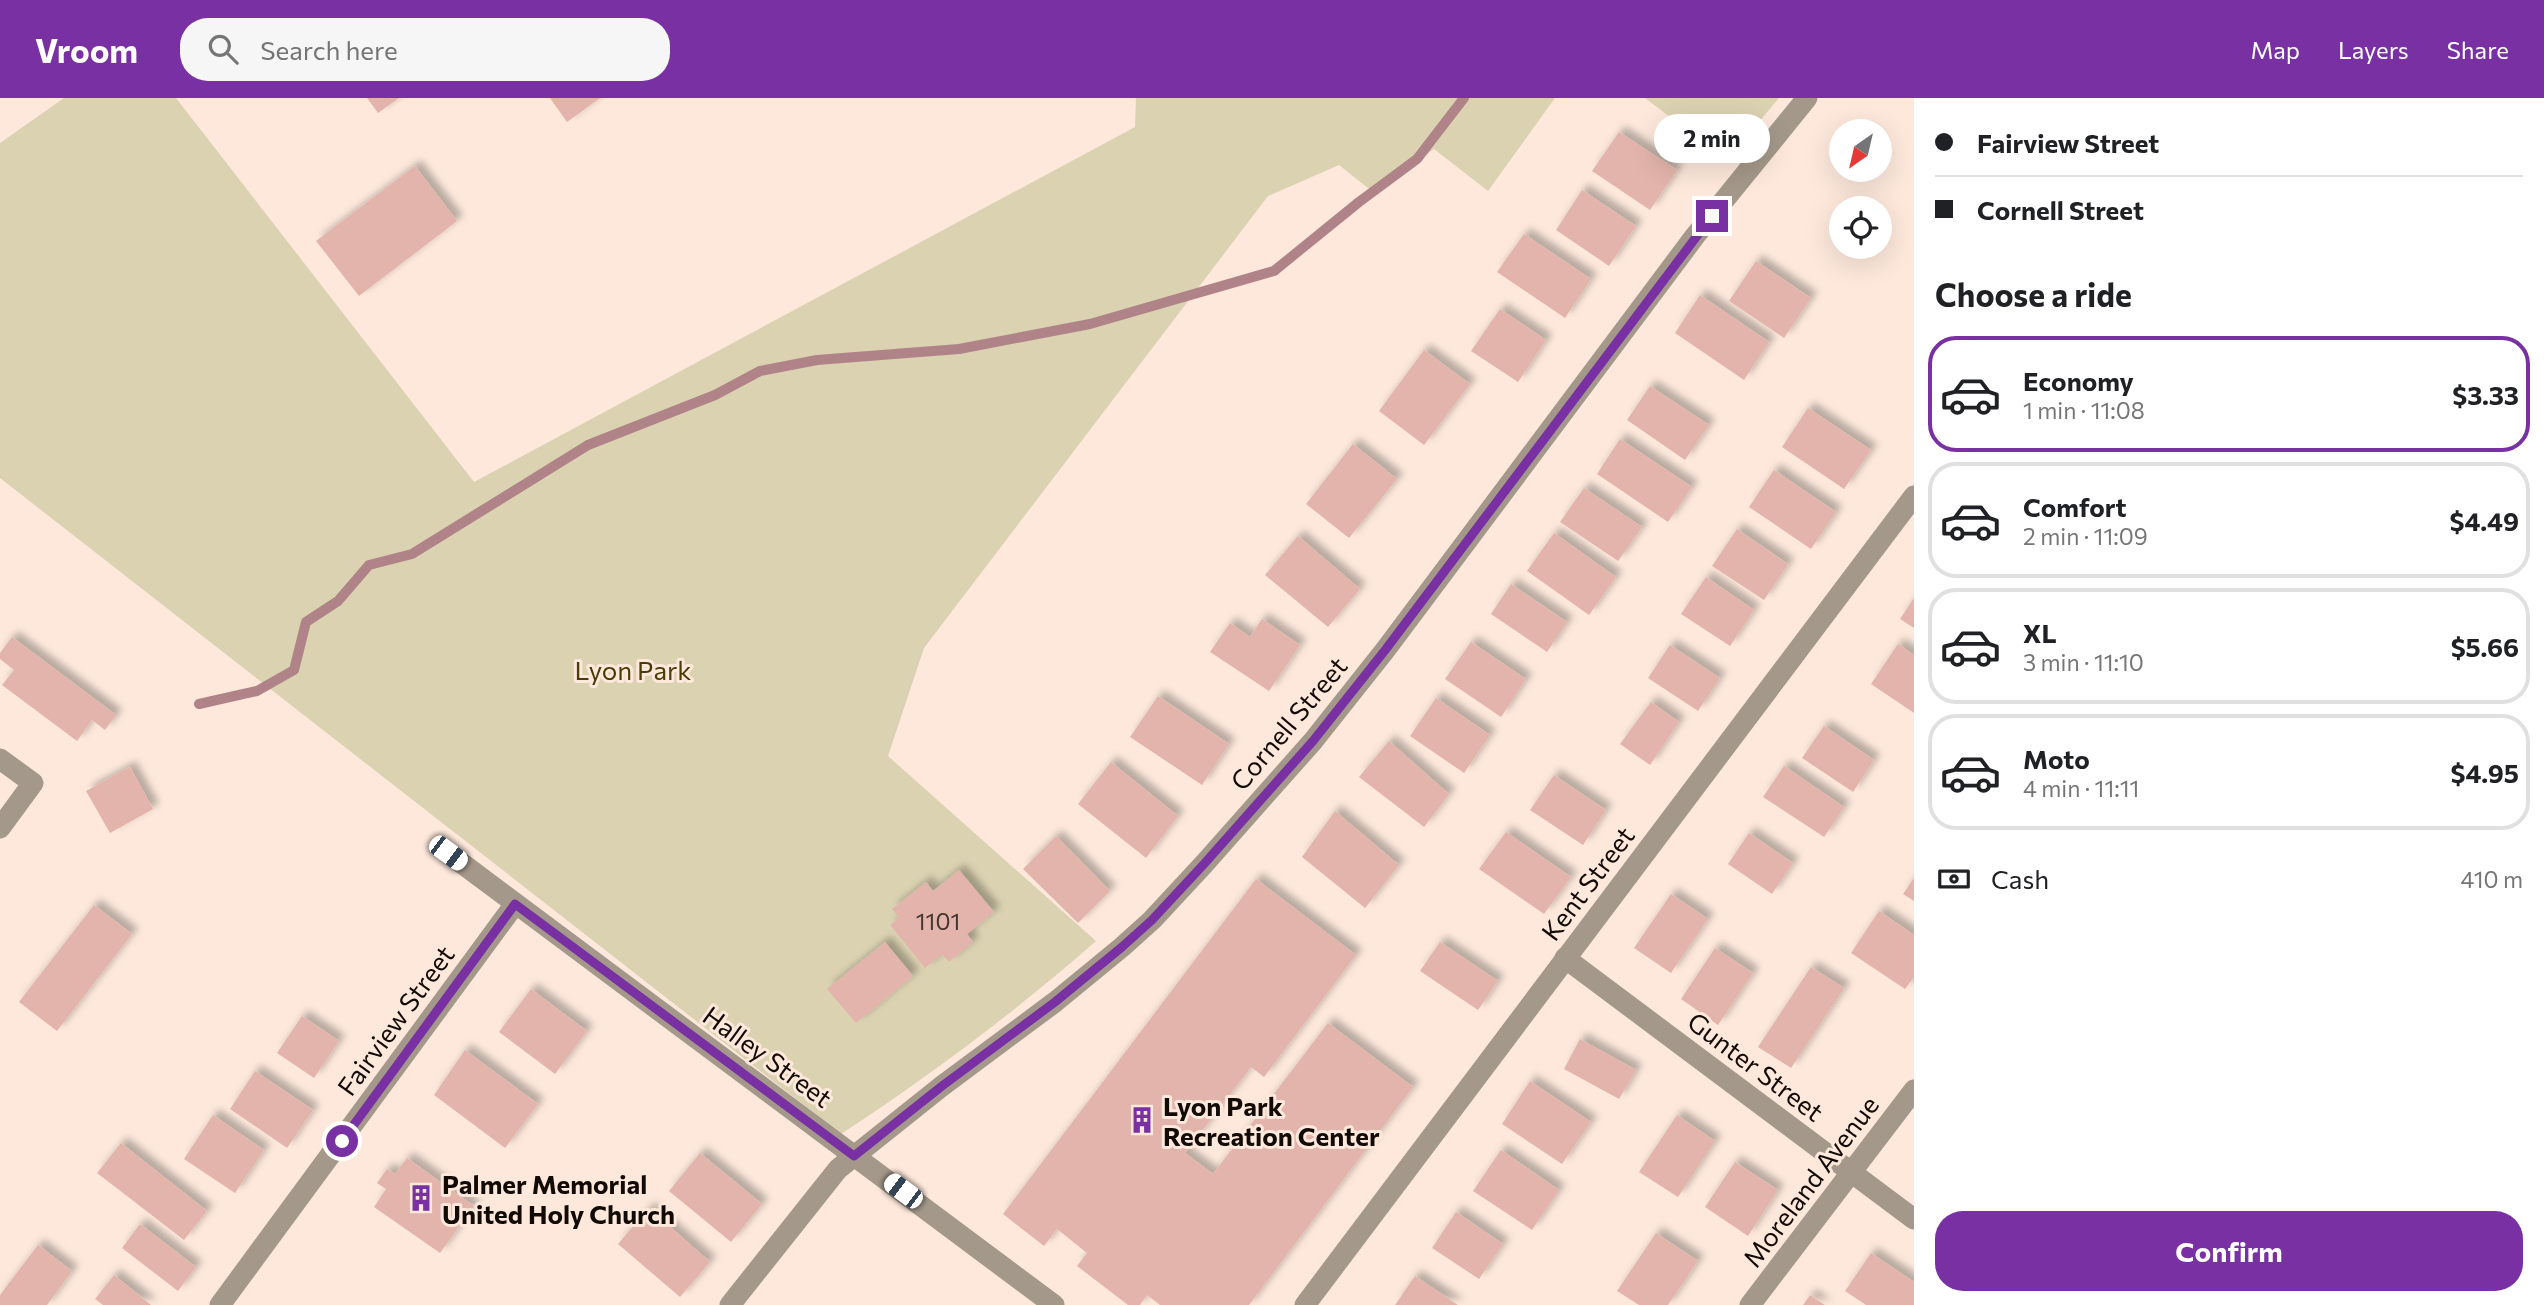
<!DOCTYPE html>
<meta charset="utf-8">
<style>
body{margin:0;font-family:Commissioner,sans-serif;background:#f6f6f6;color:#202124;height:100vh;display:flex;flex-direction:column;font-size:26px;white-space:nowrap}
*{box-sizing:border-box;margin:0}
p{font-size:23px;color:#757577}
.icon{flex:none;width:38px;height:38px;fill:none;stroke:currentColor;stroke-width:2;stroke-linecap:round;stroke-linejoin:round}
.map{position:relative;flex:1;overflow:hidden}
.drawer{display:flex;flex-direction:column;background:#fff;width:630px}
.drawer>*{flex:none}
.guide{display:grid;align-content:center;height:154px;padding:0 21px;background:#fff}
.needle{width:46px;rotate:214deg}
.tools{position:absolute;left:1829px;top:21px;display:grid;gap:14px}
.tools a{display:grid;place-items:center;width:63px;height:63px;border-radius:50%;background:#fff;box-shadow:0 7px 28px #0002;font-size:35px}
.end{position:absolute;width:32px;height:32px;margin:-16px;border:9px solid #7830a3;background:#fff;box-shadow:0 0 0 4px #fff}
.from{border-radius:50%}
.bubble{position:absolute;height:49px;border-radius:24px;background:#fff;box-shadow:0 7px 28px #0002;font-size:23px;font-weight:700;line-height:49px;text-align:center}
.car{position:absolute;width:21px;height:42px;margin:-21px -10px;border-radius:9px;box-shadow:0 0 5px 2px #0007;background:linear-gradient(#fff 24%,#345 0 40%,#fff 0 76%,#345 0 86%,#fff 0)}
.guide b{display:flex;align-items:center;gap:24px;height:66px;font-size:26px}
.guide b+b{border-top:2px solid #e0e0e0}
.guide i{width:18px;height:18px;background:#202124}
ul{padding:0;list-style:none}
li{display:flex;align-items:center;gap:21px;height:116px;margin:0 14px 10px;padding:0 7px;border:4px solid #e0e0e0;border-radius:28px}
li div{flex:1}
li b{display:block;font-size:26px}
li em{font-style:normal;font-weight:700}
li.on{border-color:#7830a3}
li>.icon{width:63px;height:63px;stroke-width:1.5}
h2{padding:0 21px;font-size:32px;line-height:84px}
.pay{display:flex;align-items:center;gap:18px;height:77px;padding:0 21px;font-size:26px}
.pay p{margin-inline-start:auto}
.cta{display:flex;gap:14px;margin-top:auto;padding:14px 21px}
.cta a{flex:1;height:80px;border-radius:28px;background:#7830a3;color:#fff;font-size:28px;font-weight:700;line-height:80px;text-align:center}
header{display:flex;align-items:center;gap:42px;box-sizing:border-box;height:98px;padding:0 35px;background:#7830a3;color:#fff}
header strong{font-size:33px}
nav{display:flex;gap:38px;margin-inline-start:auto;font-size:24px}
.search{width:490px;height:63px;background:#f6f6f6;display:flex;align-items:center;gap:18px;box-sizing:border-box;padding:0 24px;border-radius:28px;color:#757577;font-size:26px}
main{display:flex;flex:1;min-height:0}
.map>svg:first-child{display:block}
</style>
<header>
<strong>Vroom</strong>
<div class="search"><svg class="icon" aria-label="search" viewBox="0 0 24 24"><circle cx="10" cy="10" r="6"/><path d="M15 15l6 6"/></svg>Search here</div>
<nav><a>Map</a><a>Layers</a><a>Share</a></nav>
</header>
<main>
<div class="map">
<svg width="1914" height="1207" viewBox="0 0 1914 1207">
<defs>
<filter id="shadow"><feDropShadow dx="6" dy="-6" stdDeviation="3.5" flood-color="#0004"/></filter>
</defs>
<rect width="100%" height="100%" fill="#fde8db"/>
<g fill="#dbd2b2">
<path d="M 64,0 L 176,0 L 474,384 L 1135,29 L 1136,0 L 1555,0 L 1488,93 L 1434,51 L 1373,94 L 1339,67 L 1268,98 L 924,550 L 888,658 L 1096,843 C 1015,914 931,977 841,1036 L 0,380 L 0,45 Z"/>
<path d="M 1645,0 L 1779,0 L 1727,62 Z"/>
</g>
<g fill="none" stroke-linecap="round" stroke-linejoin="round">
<path stroke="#b08388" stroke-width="10" d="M 199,606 L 257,593 L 294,572 L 306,524 L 338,503 L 369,467 L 412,456 L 588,347 L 715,297 L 760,273 L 817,262 L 959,251 L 1090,226 L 1274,173 L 1359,104 L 1417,61 L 1464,0"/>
</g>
<g fill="#e3b4ab" filter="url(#shadow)">
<path d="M 367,0 L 399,0 L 378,15 Z"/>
<path d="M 550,0 L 600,0 L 567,24 Z"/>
<path d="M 1619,34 L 1677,72 L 1650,112 L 1592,73 Z"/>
<path d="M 415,68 L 457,123 L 359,198 L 316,143 Z"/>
<path d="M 1582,92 L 1636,128 L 1609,168 L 1556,132 Z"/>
<path d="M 1524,136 L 1591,181 L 1565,220 L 1497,174 Z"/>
<path d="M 1756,163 L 1811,200 L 1784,240 L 1729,203 Z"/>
<path d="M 1700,197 L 1769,244 L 1744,282 L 1675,235 Z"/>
<path d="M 1500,211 L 1546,242 L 1518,284 L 1471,253 Z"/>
<path d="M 1424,252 L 1470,286 L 1424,347 L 1379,313 Z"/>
<path d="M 1650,288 L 1709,327 L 1685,362 L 1627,322 Z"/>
<path d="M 1808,310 L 1871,352 L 1844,391 L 1782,349 Z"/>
<path d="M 1620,341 L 1692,389 L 1668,424 L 1597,376 Z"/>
<path d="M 1353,346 L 1397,381 L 1349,440 L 1306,406 Z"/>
<path d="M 1774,372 L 1836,414 L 1811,451 L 1749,409 Z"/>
<path d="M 1584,390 L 1642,429 L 1618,463 L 1560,424 Z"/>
<path d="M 1737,431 L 1788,466 L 1764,502 L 1712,468 Z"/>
<path d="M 1554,435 L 1616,479 L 1589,517 L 1527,473 Z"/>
<path d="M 1298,438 L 1360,491 L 1328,529 L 1265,477 Z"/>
<path d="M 1706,479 L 1754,512 L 1730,548 L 1681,516 Z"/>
<path d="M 1511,486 L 1567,524 L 1547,554 L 1491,516 Z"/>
<path d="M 1914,500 L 1914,530 L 1900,521 Z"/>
<path d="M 1262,521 L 1300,547 L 1269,593 L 1210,554 L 1230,525 L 1250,539 Z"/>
<path d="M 12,539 L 116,617 L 105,632 L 92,622 L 77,643 L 2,587 L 14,572 L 0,561 L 0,555 Z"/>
<path d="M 1471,544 L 1526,581 L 1501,619 L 1445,581 Z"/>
<path d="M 1898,546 L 1914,557 L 1914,615 L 1871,586 Z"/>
<path d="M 1670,547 L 1720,580 L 1698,613 L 1648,580 Z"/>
<path d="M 1158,598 L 1229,646 L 1202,687 L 1130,639 Z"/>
<path d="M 1436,600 L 1490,637 L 1464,675 L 1410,638 Z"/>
<path d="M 1651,604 L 1679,624 L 1650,667 L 1620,646 Z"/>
<path d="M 1824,628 L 1874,662 L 1853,694 L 1802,660 Z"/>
<path d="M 1389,643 L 1449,696 L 1424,729 L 1359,679 Z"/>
<path d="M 1111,664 L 1178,718 L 1146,760 L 1078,706 Z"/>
<path d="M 1784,668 L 1844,709 L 1824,739 L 1763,699 Z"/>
<path d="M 130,669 L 153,711 L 110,735 L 86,693 Z"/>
<path d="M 1554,677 L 1606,712 L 1583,747 L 1530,712 Z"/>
<path d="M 1335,713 L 1399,767 L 1365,810 L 1302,759 Z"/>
<path d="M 1506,734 L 1571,779 L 1544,816 L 1479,771 Z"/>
<path d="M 1749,735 L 1793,765 L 1772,796 L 1728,766 Z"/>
<path d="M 1056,738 L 1110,793 L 1078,825 L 1023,771 Z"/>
<path d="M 959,772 L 994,814 L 967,836 L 973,844 L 949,864 L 942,856 L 925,870 L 890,827 L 899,820 L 892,811 L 926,784 L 933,793 Z"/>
<path d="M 1914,780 L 1914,803 L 1903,796 Z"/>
<path d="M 1256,781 L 1356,857 L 1264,979 L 1251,969 L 1185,1055 L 1213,1076 L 1328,925 L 1413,989 L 1249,1207 L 1160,1207 L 1147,1197 L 1140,1207 L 1128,1207 L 1077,1168 L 1087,1155 L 1057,1131 L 1044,1148 L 1003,1116 Z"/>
<path d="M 1671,796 L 1708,821 L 1671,875 L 1634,850 Z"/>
<path d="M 94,807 L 132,836 L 57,933 L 19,904 Z"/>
<path d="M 1879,813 L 1914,837 L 1914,879 L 1905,891 L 1851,855 Z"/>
<path d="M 885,844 L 913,878 L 856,925 L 827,891 Z"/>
<path d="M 1440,844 L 1498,883 L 1478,912 L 1420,873 Z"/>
<path d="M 1715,850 L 1753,875 L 1718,927 L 1681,901 Z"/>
<path d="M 1811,869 L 1844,890 L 1791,970 L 1758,949 Z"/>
<path d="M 531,891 L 587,933 L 555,976 L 499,934 Z"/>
<path d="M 302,918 L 339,943 L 314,980 L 277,955 Z"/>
<path d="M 1580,941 L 1636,972 L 1619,1001 L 1564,971 Z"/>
<path d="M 465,952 L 538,1006 L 505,1050 L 434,997 Z"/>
<path d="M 255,973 L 313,1012 L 287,1050 L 230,1011 Z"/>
<path d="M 1530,983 L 1591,1024 L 1562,1066 L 1502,1026 Z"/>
<path d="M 213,1017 L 264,1052 L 235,1095 L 184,1061 Z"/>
<path d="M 1677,1017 L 1715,1043 L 1678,1099 L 1639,1074 Z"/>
<path d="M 121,1045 L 207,1113 L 184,1142 L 97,1075 Z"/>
<path d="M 1501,1052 L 1559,1092 L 1532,1132 L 1473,1093 Z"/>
<path d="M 700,1055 L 762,1106 L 731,1144 L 669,1093 Z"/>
<path d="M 407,1060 L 474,1108 L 440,1155 L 374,1109 L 386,1091 L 377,1085 L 387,1071 L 395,1076 Z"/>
<path d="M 1735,1064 L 1778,1092 L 1748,1138 L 1705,1109 Z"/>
<path d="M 649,1110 L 710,1164 L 680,1199 L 618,1146 Z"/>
<path d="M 1456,1114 L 1503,1146 L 1479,1181 L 1432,1150 Z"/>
<path d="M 140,1126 L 196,1169 L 178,1193 L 122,1150 Z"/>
<path d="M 1656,1135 L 1698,1163 L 1668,1207 L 1639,1207 L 1617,1193 Z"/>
<path d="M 38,1147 L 72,1173 L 47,1207 L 0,1207 L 0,1197 Z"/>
<path d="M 1871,1155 L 1914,1184 L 1914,1207 L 1866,1207 L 1845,1193 Z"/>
<path d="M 114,1177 L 151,1207 L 103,1207 L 95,1201 Z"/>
<path d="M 1415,1178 L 1458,1207 L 1395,1207 Z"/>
<path d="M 1810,1197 L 1825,1207 L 1803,1207 Z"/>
</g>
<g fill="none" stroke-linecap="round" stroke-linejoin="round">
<g stroke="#a4988a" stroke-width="21">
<path d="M 0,661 L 33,685 L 0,730"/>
<path d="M 448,755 L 1054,1207"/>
<path d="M 1565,860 L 1914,1121"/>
<path d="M 220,1207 L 515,806"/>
<path d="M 730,1207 L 838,1071 L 942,988 L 1055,904 L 1122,849 L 1152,822 L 1204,766 L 1313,643 L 1386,551 L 1695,138 L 1807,0"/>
<path d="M 1305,1207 L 1914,398"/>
<path d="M 1750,1207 L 1914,992"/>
</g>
</g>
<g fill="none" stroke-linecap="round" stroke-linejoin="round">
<path stroke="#7830a3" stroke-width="9" d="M 342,1043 L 515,806 L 854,1058 L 942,988 L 1055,904 L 1122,849 L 1152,822 L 1204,766 L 1313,643 L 1386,551 L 1712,118"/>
</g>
<defs>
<symbol id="building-bare" viewBox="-9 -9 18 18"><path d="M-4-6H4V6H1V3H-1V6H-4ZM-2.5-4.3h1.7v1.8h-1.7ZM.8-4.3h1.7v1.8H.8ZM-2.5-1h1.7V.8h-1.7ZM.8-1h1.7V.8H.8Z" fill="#7830a3" stroke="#fde8db" stroke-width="2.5" paint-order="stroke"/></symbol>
</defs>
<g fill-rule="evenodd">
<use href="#building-bare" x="1123" y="1003" width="38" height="38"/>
<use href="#building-bare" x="402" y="1081" width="38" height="38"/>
</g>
<g text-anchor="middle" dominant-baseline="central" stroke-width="6" stroke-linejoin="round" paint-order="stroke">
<g font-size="23" fill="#46342e">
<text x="938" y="823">1101</text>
</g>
<g font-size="26" fill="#483b06" stroke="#fde8db">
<text x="633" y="571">Lyon Park</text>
</g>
<g font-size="26" fill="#120a05" stroke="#fde8db">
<text transform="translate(1288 625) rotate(-50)">Cornell Street</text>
<text transform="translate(1587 785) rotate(-53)">Kent Street</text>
<text transform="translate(395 922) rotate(-54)">Fairview Street</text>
<text transform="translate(768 958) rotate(36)">Halley Street</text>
<text transform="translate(1756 968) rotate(37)">Gunter Street</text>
<text transform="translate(1810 1083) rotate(-53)">Moreland Avenue</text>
</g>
<g font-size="26" font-weight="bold" fill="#120a05" stroke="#fde8db" text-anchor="start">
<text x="1163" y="1007">Lyon Park<tspan x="1163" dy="30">Recreation Center</tspan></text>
<text x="442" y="1085">Palmer Memorial<tspan x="442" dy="30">United Holy Church</tspan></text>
</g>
</g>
</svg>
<div class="tools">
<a><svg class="needle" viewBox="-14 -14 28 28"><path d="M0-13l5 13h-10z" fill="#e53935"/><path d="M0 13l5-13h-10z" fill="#757577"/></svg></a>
<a><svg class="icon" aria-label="locate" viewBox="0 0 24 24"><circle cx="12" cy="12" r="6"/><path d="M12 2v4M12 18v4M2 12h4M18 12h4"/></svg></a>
</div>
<i class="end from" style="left:342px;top:1043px"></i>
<i class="end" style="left:1712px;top:118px"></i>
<div class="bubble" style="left:1654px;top:16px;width:116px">2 min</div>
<i class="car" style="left:448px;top:755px;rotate:127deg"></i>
<i class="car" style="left:903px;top:1093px;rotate:307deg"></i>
</div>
<section class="drawer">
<div class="guide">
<b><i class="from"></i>Fairview Street</b>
<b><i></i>Cornell Street</b>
</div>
<h2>Choose a ride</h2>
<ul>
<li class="on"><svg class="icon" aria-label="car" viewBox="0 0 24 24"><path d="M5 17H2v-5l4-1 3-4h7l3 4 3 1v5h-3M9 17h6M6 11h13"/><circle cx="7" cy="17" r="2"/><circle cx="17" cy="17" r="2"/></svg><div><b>Economy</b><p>1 min · 11:08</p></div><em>$3.33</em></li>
<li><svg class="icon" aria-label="car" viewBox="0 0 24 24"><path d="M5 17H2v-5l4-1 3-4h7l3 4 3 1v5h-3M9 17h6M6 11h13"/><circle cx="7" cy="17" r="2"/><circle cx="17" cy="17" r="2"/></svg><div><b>Comfort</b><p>2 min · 11:09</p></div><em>$4.49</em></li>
<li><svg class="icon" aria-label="car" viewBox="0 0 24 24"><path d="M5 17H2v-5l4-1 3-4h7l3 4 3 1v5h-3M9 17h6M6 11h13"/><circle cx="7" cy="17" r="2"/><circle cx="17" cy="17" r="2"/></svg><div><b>XL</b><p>3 min · 11:10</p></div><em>$5.66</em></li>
<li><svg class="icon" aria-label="car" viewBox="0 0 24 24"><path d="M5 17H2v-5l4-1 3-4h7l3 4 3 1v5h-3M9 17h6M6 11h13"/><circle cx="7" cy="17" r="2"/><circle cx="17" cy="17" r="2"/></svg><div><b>Moto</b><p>4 min · 11:11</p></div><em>$4.95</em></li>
</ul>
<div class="pay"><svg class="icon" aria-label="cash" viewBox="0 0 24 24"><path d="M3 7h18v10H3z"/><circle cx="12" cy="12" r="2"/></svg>Cash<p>410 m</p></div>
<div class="cta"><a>Confirm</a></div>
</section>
</main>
